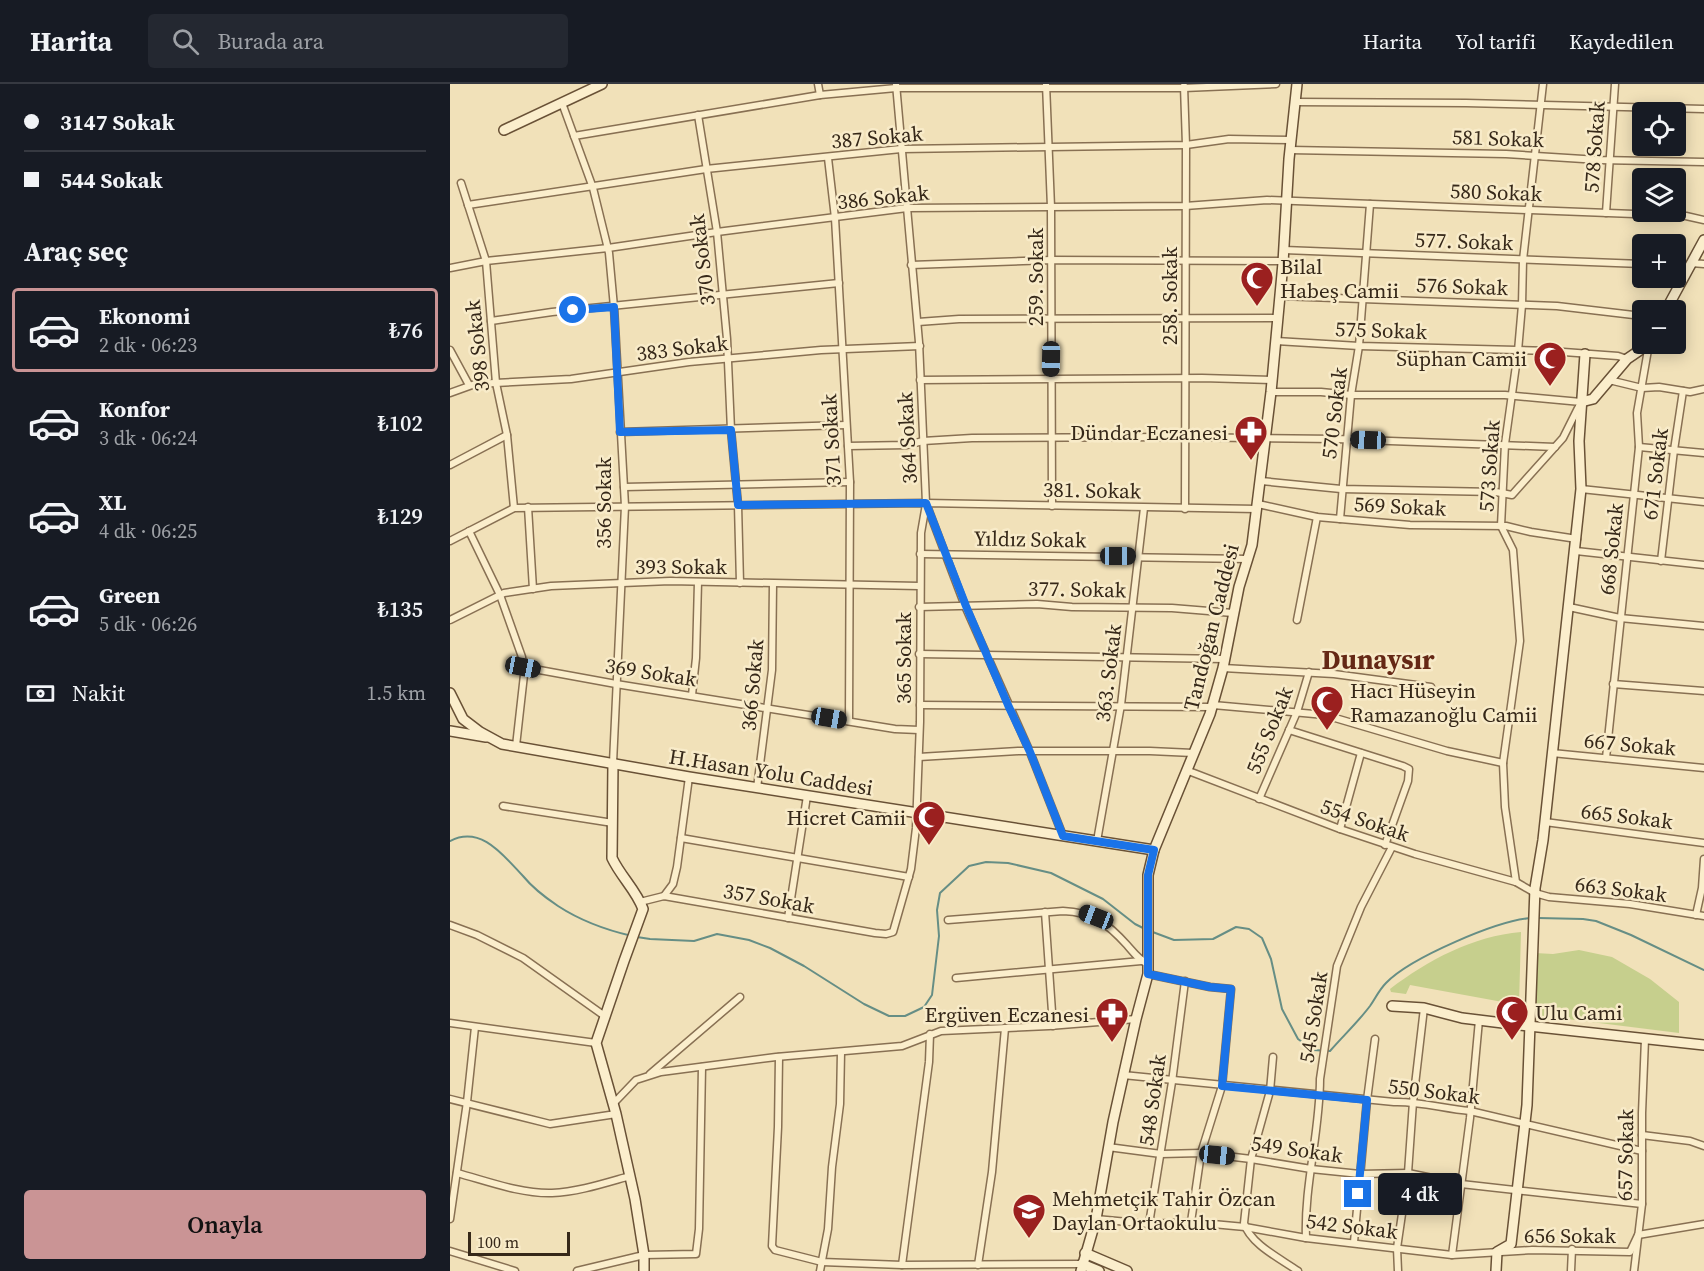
<!DOCTYPE html>
<html lang="tr">
<meta charset="utf-8">
<style>
body{margin:0;font-family:"Source Serif 4",serif;background:#242831;color:#f1f3f6;height:100vh;display:flex;flex-direction:column;font-size:22px;white-space:nowrap}
*{box-sizing:border-box;margin:0}
p{font-size:20px;color:#9ea1a6}
.icon{flex:none;width:33px;height:33px;fill:none;stroke:currentColor;stroke-width:2;stroke-linecap:round;stroke-linejoin:round}
.map{position:relative;flex:1;overflow:hidden}
.details{display:flex;flex-direction:column;background:#171b24;width:450px}
.details>*{flex:none}
.top-card{display:grid;align-content:center;height:132px;padding:0 24px;background:#171b24}
.controls{position:absolute;left:1182px;top:18px;display:grid;gap:12px}
.controls a{display:grid;place-items:center;width:54px;height:54px;border-radius:6px;background:#171b24;box-shadow:0 3px 15px #0003;font-size:30px}
.scale{position:absolute;left:18px;bottom:15px;width:102px;box-sizing:border-box;padding-left:6px;border:3px solid #362819;border-top:0;font-size:16px;line-height:21px;white-space:nowrap;color:#362819;-webkit-text-stroke:4px #f8ebc9;paint-order:stroke}
.end{position:absolute;width:27px;height:27px;margin:-14px;border:8px solid #1a73e8;background:#fff;box-shadow:0 0 0 3px #fff}
.from{border-radius:50%}
.bubble{position:absolute;height:42px;border-radius:6px;background:#171b24;box-shadow:0 3px 15px #0003;font-size:20px;font-weight:600;line-height:42px;text-align:center}
.car{position:absolute;width:18px;height:36px;margin:-18px -9px;border-radius:8px;box-shadow:0 0 4px 2px #0007;background:linear-gradient(#222 24%,#8ab4d8 0 40%,#222 0 76%,#8ab4d8 0 86%,#222 0)}
.top-card b{display:flex;align-items:center;gap:21px;height:57px;font-size:22px}
.top-card b+b{border-top:2px solid #363941}
.top-card i{width:15px;height:15px;background:#f1f3f6}
ul{padding:0;list-style:none}
li{display:flex;align-items:center;gap:18px;height:84px;margin:0 12px 9px;padding:0 12px;border:3px solid transparent;border-radius:6px}
li div{flex:1}
li b{display:block;font-size:22px}
li em{font-style:normal;font-weight:600}
li.active{border-color:#ca9495}
li>.icon{width:54px;height:54px;stroke-width:1.5}
h2{padding:0 24px;font-size:27px;line-height:72px}
.pay{display:flex;align-items:center;gap:15px;height:66px;padding:0 24px;font-size:22px}
.pay p{margin-inline-start:auto}
.cta{display:flex;gap:12px;margin-top:auto;padding:12px 24px}
.cta a{flex:1;height:69px;border-radius:6px;background:#ca9495;color:#111;font-size:24px;font-weight:600;line-height:69px;text-align:center}
header{display:flex;align-items:center;gap:36px;box-sizing:border-box;height:84px;padding:0 30px;background:#171b24;border-bottom:2px solid #363941}
header strong{font-size:28px}
nav{display:flex;gap:33px;margin-inline-start:auto;font-size:21px}
.search{width:420px;height:54px;background:#242831;display:flex;align-items:center;gap:15px;box-sizing:border-box;padding:0 21px;border-radius:6px;color:#9ea1a6;font-size:22px}
main{display:flex;flex:1;min-height:0}
.map>svg:first-child{display:block}
</style>
<header>
<strong>Harita</strong>
<div class="search"><svg class="icon" aria-label="search" viewBox="0 0 24 24"><circle cx="10" cy="10" r="6"/><path d="M15 15l6 6"/></svg>Burada ara</div>
<nav><a>Harita</a><a>Yol tarifi</a><a>Kaydedilen</a></nav>
</header>
<main>
<section class="details">
<div class="top-card">
<b><i class="from"></i>3147 Sokak</b>
<b><i></i>544 Sokak</b>
</div>
<h2>Araç seç</h2>
<ul>
<li class="active"><svg class="icon" aria-label="car" viewBox="0 0 24 24"><path d="M5 17H2v-5l4-1 3-4h7l3 4 3 1v5h-3M9 17h6M6 11h13"/><circle cx="7" cy="17" r="2"/><circle cx="17" cy="17" r="2"/></svg><div><b>Ekonomi</b><p>2 dk · 06:23</p></div><em>₺76</em></li>
<li><svg class="icon" aria-label="car" viewBox="0 0 24 24"><path d="M5 17H2v-5l4-1 3-4h7l3 4 3 1v5h-3M9 17h6M6 11h13"/><circle cx="7" cy="17" r="2"/><circle cx="17" cy="17" r="2"/></svg><div><b>Konfor</b><p>3 dk · 06:24</p></div><em>₺102</em></li>
<li><svg class="icon" aria-label="car" viewBox="0 0 24 24"><path d="M5 17H2v-5l4-1 3-4h7l3 4 3 1v5h-3M9 17h6M6 11h13"/><circle cx="7" cy="17" r="2"/><circle cx="17" cy="17" r="2"/></svg><div><b>XL</b><p>4 dk · 06:25</p></div><em>₺129</em></li>
<li><svg class="icon" aria-label="car" viewBox="0 0 24 24"><path d="M5 17H2v-5l4-1 3-4h7l3 4 3 1v5h-3M9 17h6M6 11h13"/><circle cx="7" cy="17" r="2"/><circle cx="17" cy="17" r="2"/></svg><div><b>Green</b><p>5 dk · 06:26</p></div><em>₺135</em></li>
</ul>
<div class="pay"><svg class="icon" aria-label="cash" viewBox="0 0 24 24"><path d="M3 7h18v10H3z"/><circle cx="12" cy="12" r="2"/></svg>Nakit<p>1.5 km</p></div>
<div class="cta"><a>Onayla</a></div>
</section>
<div class="map">
<svg width="1254" height="1187" viewBox="0 0 1254 1187">
<rect width="100%" height="100%" fill="#f1e1b9"/>
<g fill="#c6cf8d">
<path d="M 1071,848 L 1069,921 L 960,901 L 956,910 L 941,908 L 940,905 C 978,876 1023,852 1071,848 Z"/>
<path d="M 1129,866 L 1162,873 L 1200,895 L 1229,918 L 1229,949 L 1085,931 L 1085,869 L 1103,870 Z"/>
</g>
<g fill="none" stroke-linecap="round" stroke-linejoin="round">
<g stroke="#668e85" stroke-width="2">
<path d="M 0,757 C 31,741 53,771 73,792 C 82,803 96,814 108,822 C 131,837 156,846 182,852"/>
<path d="M 1088,834 L 1133,835 L 1146,837 L 1181,851 L 1254,886"/>
<path d="M 700,847 L 724,856 L 763,855 L 786,843 L 799,845 L 812,854 L 821,875 L 832,925 L 848,955 L 863,966 L 880,967 C 893,952 908,938 920,922 C 925,915 929,906 936,899 C 960,874 1048,836 1082,834"/>
<path d="M 187,853 L 200,855 L 244,857 L 267,850 L 299,856 L 320,864 L 354,882 L 414,920 L 439,932 L 455,932 L 474,923 L 482,911 L 489,852 L 487,826 L 490,809 L 519,782 L 536,778 L 558,779 L 601,789 L 653,815 L 685,840 L 695,845"/>
</g>
<defs>
<g id="street">
<path d="M 368,0 L 370,11"/>
<path d="M 446,0 L 469,258 L 476,419 L 515,522 L 580,668 L 613,752"/>
<path d="M 596,0 L 601,123 L 602,422"/>
<path d="M 734,2 L 736,61 L 735,425"/>
<path d="M 845,18 L 1016,19 L 1254,25"/>
<path d="M 112,19 L 143,104 L 159,169 L 164,223 L 175,422 L 163,679"/>
<path d="M 248,31 L 267,148 L 277,255 L 281,346 L 288,421 L 290,499"/>
<path d="M 124,52 L 370,11 L 446,4 L 734,4 L 826,0"/>
<path d="M 840,66 L 1056,70 L 1149,76 L 1254,78"/>
<path d="M 378,74 L 385,134 L 400,398 L 399,637"/>
<path d="M 11,99 L 36,177 L 46,299 L 57,351 L 64,424"/>
<path d="M 18,121 L 256,85 L 451,65 L 736,61 L 779,55 L 841,56"/>
<path d="M 1156,129 L 1165,0"/>
<path d="M 834,166 L 1192,180"/>
<path d="M 1241,179 L 1254,180"/>
<path d="M 461,181 L 601,176 L 833,177"/>
<path d="M 1226,182 L 1238,184"/>
<path d="M 0,184 L 36,177 L 158,164 L 267,148 L 457,124 L 735,122 L 817,116 L 1236,132 L 1254,136"/>
<path d="M 830,212 L 1107,222 L 1192,232"/>
<path d="M 41,237 L 102,228 L 389,199"/>
<path d="M 468,238 L 509,235 L 828,234"/>
<path d="M 826,257 L 909,262 L 1100,267 L 1168,272 L 1177,275"/>
<path d="M 0,266 L 19,301"/>
<path d="M 470,296 L 752,294 L 822,296"/>
<path d="M 1159,296 L 1192,304 L 1209,303 L 1240,308 L 1254,305"/>
<path d="M 0,309 L 25,300 L 121,295 L 239,278 L 371,266 L 470,262"/>
<path d="M 170,348 L 396,341"/>
<path d="M 398,362 L 457,361 L 473,357 L 522,354 L 724,353 L 886,355 L 1105,363"/>
<path d="M 1189,363 L 1254,369"/>
<path d="M 0,381 L 57,351"/>
<path d="M 811,397 L 891,405 L 1046,408 L 1062,411 L 1113,354 L 1131,318 L 1055,311 L 901,311 L 871,308 L 821,308"/>
<path d="M 174,403 L 400,398"/>
<path d="M 1131,405 L 1254,418"/>
<path d="M 808,420 L 867,433 L 960,441 L 1056,442 L 1081,448 L 1127,455"/>
<path d="M 78,423 L 83,505"/>
<path d="M 890,435 L 901,311 L 909,262 L 920,120"/>
<path d="M 19,447 L 50,511 L 72,573 L 74,591 L 66,662"/>
<path d="M 0,457 L 64,424 L 476,419 L 807,425"/>
<path d="M 1126,467 L 1254,481"/>
<path d="M 470,470 L 798,475"/>
<path d="M 1211,477 L 1224,366 L 1233,307"/>
<path d="M 469,523 L 587,520 L 622,523 L 722,524 L 783,529"/>
<path d="M 1119,523 L 1170,534 L 1254,542"/>
<path d="M 0,536 L 54,509 L 101,502 L 220,497 L 469,502"/>
<path d="M 847,536 L 867,433"/>
<path d="M 469,570 L 775,575"/>
<path d="M 73,583 L 166,600 L 445,645 L 469,646"/>
<path d="M 773,584 L 884,590 L 981,603"/>
<path d="M 1163,600 L 1254,607"/>
<path d="M 242,611 L 246,574 L 248,498"/>
<path d="M 470,621 L 762,623"/>
<path d="M 763,621 L 875,631 L 997,667 L 1053,679"/>
<path d="M 839,646 L 953,682 L 959,685 L 958,697 L 935,761"/>
<path d="M 1102,669 L 1254,684"/>
<path d="M 469,673 L 568,667 L 700,667 L 743,669"/>
<path d="M 1156,674 L 1189,363 L 1187,329 L 1199,260"/>
<path d="M 736,686 L 890,745 L 965,770 L 1066,798 L 1085,809 L 1099,813 L 1180,820 L 1254,832"/>
<path d="M 307,704 L 322,586 L 323,500"/>
<path d="M 809,715 L 847,628 L 859,588"/>
<path d="M 53,722 L 163,739"/>
<path d="M 1095,738 L 1254,759"/>
<path d="M 890,745 L 911,669"/>
<path d="M 231,754 L 459,793"/>
<path d="M 647,757 L 671,621 L 694,424"/>
<path d="M 1066,798 L 1055,723 L 1053,679 L 1070,557 L 1063,466 L 1051,442 L 1055,360 L 1068,267 L 1072,221 L 1073,176 L 1093,0"/>
<path d="M 214,812 L 223,800 L 227,783 L 239,693"/>
<path d="M 190,818 L 214,812 L 425,849 L 436,850 L 443,848 L 461,785 L 466,744 L 470,638 L 471,449 L 476,420"/>
<path d="M 595,828 L 603,942"/>
<path d="M 1246,831 L 1252,804 L 1254,775"/>
<path d="M 338,834 L 357,712"/>
<path d="M 498,836 L 613,827 C 643,828 658,840 677,861 C 684,869 689,876 698,880"/>
<path d="M 0,841 L 27,851 L 73,874 L 156,933"/>
<path d="M 698,890 L 760,903 L 781,905 L 772,1002 L 751,1069 L 741,1138"/>
<path d="M 506,894 L 691,877"/>
<path d="M 0,939 L 146,959"/>
<path d="M 329,973 L 328,1043 L 322,1162 L 325,1166 L 372,1178 L 452,1181 L 632,1180"/>
<path d="M 823,973 L 820,1007 L 801,1075 L 794,1139 C 800,1160 831,1175 848,1187"/>
<path d="M 200,990 L 290,913"/>
<path d="M 673,991 L 944,1018 C 970,1017 994,1025 1020,1027 L 1192,1067"/>
<path d="M 0,1015 L 100,1040 L 166,1030"/>
<path d="M 163,1020 L 186,996 L 211,988 L 326,973 L 452,962 L 491,947 L 599,942 L 686,935"/>
<path d="M 1192,1051 L 1240,1057 L 1254,1062"/>
<path d="M 658,1063 L 711,1070 L 751,1069 L 801,1075 L 861,1085 L 910,1090 L 958,1089 L 1011,1100 L 1192,1120"/>
<path d="M 7,1089 C 37,1097 71,1110 102,1109 C 128,1108 155,1099 180,1092"/>
<path d="M 0,1135 L 17,1018 L 25,943"/>
<path d="M 646,1135 L 699,1140 L 741,1138 L 795,1143 L 856,1154 L 1002,1171 L 1082,1166 L 1180,1168 L 1188,1151 L 1254,1140"/>
<path d="M 699,1140 L 722,998 L 735,897"/>
<path d="M 856,1154 C 854,1101 870,1048 870,995 L 887,882 L 911,823 L 942,763"/>
<path d="M 904,1158 L 917,1016 L 925,955"/>
<path d="M 0,1167 L 65,1187"/>
<path d="M 1002,1171 L 1020,1034 L 1029,936"/>
<path d="M 452,1181 L 479,978 L 480,950"/>
<path d="M 528,1181 L 542,1088 L 555,944"/>
<path d="M 127,1187 L 194,1171 L 246,1170 L 249,1145 L 252,983"/>
<path d="M 370,1187 L 378,1145 L 382,1083 L 390,1020 L 391,968"/>
<path d="M 948,1187 L 947,1164 L 958,1089 L 963,1018 L 974,924"/>
<path d="M 1121,1187 L 1122,1165"/>
<path d="M 1184,1187 L 1192,1120 L 1192,1029 L 1195,955"/>
</g>
<g id="secondary">
<path d="M 54,46 L 152,0"/>
<path d="M 1216,226 L 1254,156"/>
<path d="M 1131,318 L 1143,315 L 1177,275 L 1199,260"/>
<path d="M 0,609 L 13,635 L 30,648 L 52,660 L 239,693 L 704,766"/>
<path d="M 0,647 L 36,653"/>
<path d="M 163,679 L 162,774 C 171,793 186,806 193,825 L 174,877 L 146,959 L 166,1030 L 185,1115 L 194,1171 L 194,1187"/>
<path d="M 942,922 L 974,924 L 1012,934 L 1061,940 L 1254,961"/>
<path d="M 635,1169 L 677,1187"/>
<path d="M 632,1180 L 649,1187"/>
<path d="M 631,1187 L 646,1135 L 663,1038 L 686,935 L 698,890 L 698,791 L 704,766 L 760,630 L 773,584 L 789,503 L 802,461 L 821,308 L 833,179 L 839,75 L 847,0"/>
<path d="M 1046,1187 L 1047,1168 L 1061,1160 L 1077,1021 L 1085,804 L 1093,756 L 1131,405 L 1129,357 L 1135,270"/>
</g>
</defs>
<use href="#street" stroke="#887053" stroke-width="9"/>
<use href="#secondary" stroke="#695136" stroke-width="12"/>
<use href="#street" stroke="#fbeecc" stroke-width="6"/>
<use href="#secondary" stroke="#fbeecc" stroke-width="9"/>
</g>
<g fill="none" stroke-linecap="round" stroke-linejoin="round">
<path stroke="#1a73e8" stroke-width="8" d="M 123,226 L 164,223 L 170,348 L 281,346 L 288,421 L 476,419 L 516,522 L 558,621 L 580,668 L 613,752 L 704,766 L 698,791 L 698,890 L 760,903 L 781,905 L 772,1002 L 917,1016 L 908,1110"/>
</g>
<defs>
<symbol id="mosque-pin" viewBox="-11 -11 22 30"><path d="M0 17L-7.5 6A9.5 9.5 0 1 1 7.5 6Z" fill="#9b201f" stroke="#f8ebc9"/><path d="M3.5-4.9A6 6 0 1 0 3.5 4.9A5 5 0 1 1 3.5-4.9Z" fill="#fff"/></symbol>
<symbol id="pharmacy-pin" viewBox="-11 -11 22 30"><path d="M0 17L-7.5 6A9.5 9.5 0 1 1 7.5 6Z" fill="#9b201f" stroke="#f8ebc9"/><path d="M-2-6h4v4h4v4h-4v4h-4v-4h-4v-4h4Z" fill="#fff"/></symbol>
<symbol id="school-pin" viewBox="-11 -11 22 30"><path d="M0 17L-7.5 6A9.5 9.5 0 1 1 7.5 6Z" fill="#9b201f" stroke="#f8ebc9"/><path d="M0-5L7-2L0 1L-7-2ZM-4 1L0 2.5L4 1V4Q0 6-4 4Z" fill="#fff"/></symbol>
</defs>
<g fill-rule="evenodd">
<use href="#mosque-pin" x="788" y="175" width="38" height="52"/>
<use href="#mosque-pin" x="1081" y="255" width="38" height="52"/>
<use href="#pharmacy-pin" x="782" y="329" width="38" height="52"/>
<use href="#mosque-pin" x="858" y="599" width="38" height="52"/>
<use href="#mosque-pin" x="460" y="714" width="38" height="52"/>
<use href="#mosque-pin" x="1043" y="909" width="38" height="52"/>
<use href="#pharmacy-pin" x="643" y="911" width="38" height="52"/>
<use href="#school-pin" x="560" y="1107" width="38" height="52"/>
</g>
<g text-anchor="middle" dominant-baseline="central" stroke-width="5" stroke-linejoin="round" paint-order="stroke">
<g font-size="21" fill="#362819" stroke="#f8ebc9">
<text transform="translate(427 53) rotate(-5)">387 Sokak</text>
<text transform="translate(1048 54) rotate(2)">581 Sokak</text>
<text transform="translate(1144 63) rotate(-86)">578 Sokak</text>
<text transform="translate(1046 108) rotate(2)">580 Sokak</text>
<text transform="translate(433 113) rotate(-6)">386 Sokak</text>
<text transform="translate(1014 157) rotate(2)">577. Sokak</text>
<text transform="translate(252 176) rotate(-97)">370 Sokak</text>
<text transform="translate(585 193) rotate(-90)">259. Sokak</text>
<text transform="translate(1012 202) rotate(2)">576 Sokak</text>
<text transform="translate(719 212) rotate(-90)">258. Sokak</text>
<text transform="translate(931 246) rotate(2)">575 Sokak</text>
<text transform="translate(27 262) rotate(-96)">398 Sokak</text>
<text transform="translate(232 264) rotate(-7)">383 Sokak</text>
<text transform="translate(884 329) rotate(-83)">570 Sokak</text>
<text transform="translate(457 354) rotate(-93)">364 Sokak</text>
<text transform="translate(381 356) rotate(-93)">371 Sokak</text>
<text transform="translate(1039 382) rotate(-86)">573 Sokak</text>
<text transform="translate(1205 390) rotate(-83)">671 Sokak</text>
<text transform="translate(642 406) rotate(1)">381. Sokak</text>
<text transform="translate(153 419) rotate(-90)">356 Sokak</text>
<text transform="translate(950 422) rotate(3)">569 Sokak</text>
<text transform="translate(580 455) rotate(1)">Yıldız Sokak</text>
<text transform="translate(1161 465) rotate(-84)">668 Sokak</text>
<text x="231" y="482">393 Sokak</text>
<text transform="translate(627 505) rotate(1)">377. Sokak</text>
<text transform="translate(761 543) rotate(-76)">Tandoğan Caddesi</text>
<text transform="translate(453 574) rotate(-90)">365 Sokak</text>
<text transform="translate(201 588) rotate(9)">369 Sokak</text>
<text transform="translate(658 589) rotate(-83)">363. Sokak</text>
<text transform="translate(302 601) rotate(-85)">366 Sokak</text>
<text transform="translate(819 646) rotate(-68)">555 Sokak</text>
<text transform="translate(1180 660) rotate(5)">667 Sokak</text>
<text transform="translate(321 688) rotate(9)">H.Hasan Yolu Caddesi</text>
<text transform="translate(1177 732) rotate(7)">665 Sokak</text>
<text transform="translate(915 736) rotate(19)">554 Sokak</text>
<text transform="translate(1171 805) rotate(7)">663 Sokak</text>
<text transform="translate(319 814) rotate(10)">357 Sokak</text>
<text transform="translate(863 933) rotate(-81)">545 Sokak</text>
<text transform="translate(984 1007) rotate(7)">550 Sokak</text>
<text transform="translate(702 1016) rotate(-82)">548 Sokak</text>
<text transform="translate(847 1065) rotate(8)">549 Sokak</text>
<text transform="translate(1175 1071) rotate(-89)">657 Sokak</text>
<text transform="translate(902 1142) rotate(7)">542 Sokak</text>
<text x="1120" y="1151">656 Sokak</text>
</g>
<g font-size="21" fill="#362819" stroke="#f8ebc9" text-anchor="start">
<text x="830" y="182">Bilal<tspan x="830" dy="24">Habeş Camii</tspan></text>
<text x="1077" y="274" text-anchor="end">Süphan Camii</text>
<text x="778" y="348" text-anchor="end">Dündar Eczanesi</text>
<text x="900" y="606">Hacı Hüseyin<tspan x="900" dy="24">Ramazanoğlu Camii</tspan></text>
<text x="456" y="733" text-anchor="end">Hicret Camii</text>
<text x="1085" y="928">Ulu Cami</text>
<text x="639" y="930" text-anchor="end">Ergüven Eczanesi</text>
<text x="602" y="1114">Mehmetçik Tahir Özcan<tspan x="602" dy="24">Daylan Ortaokulu</tspan></text>
</g>
<g font-size="27" font-weight="bold" fill="#652815" stroke="#f8ebc9">
<text x="928" y="575">Dunaysır</text>
</g>
</g>
</svg>
<div class="controls">
<a><svg class="icon" aria-label="locate" viewBox="0 0 24 24"><circle cx="12" cy="12" r="6"/><path d="M12 2v4M12 18v4M2 12h4M18 12h4"/></svg></a>
<a><svg class="icon" aria-label="layers" viewBox="0 0 24 24"><path d="M12 4l9 5-9 5-9-5zM3 14l9 5 9-5"/></svg></a>
<a>+</a>
<a>−</a>
</div>
<div class="scale">100 m</div>
<i class="end from" style="left:123px;top:226px"></i>
<i class="end" style="left:908px;top:1110px"></i>
<div class="bubble" style="left:928px;top:1089px;width:84px">4 dk</div>
<i class="car" style="left:601px;top:275px;rotate:181deg"></i>
<i class="car" style="left:918px;top:356px;rotate:272deg"></i>
<i class="car" style="left:668px;top:472px;rotate:90deg"></i>
<i class="car" style="left:73px;top:583px;rotate:101deg"></i>
<i class="car" style="left:379px;top:634px;rotate:100deg"></i>
<i class="car" style="left:646px;top:833px;rotate:291deg"></i>
<i class="car" style="left:767px;top:1071px;rotate:96deg"></i>
</div>
</main>
